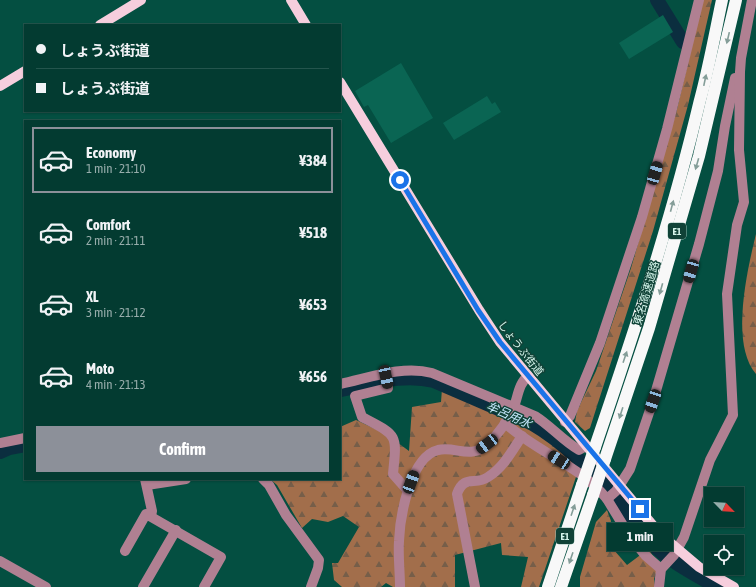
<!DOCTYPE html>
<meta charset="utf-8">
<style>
body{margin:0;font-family:"Asap Condensed","Noto Sans JP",sans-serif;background:#0d4239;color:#f1f3f6;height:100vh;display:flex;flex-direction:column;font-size:15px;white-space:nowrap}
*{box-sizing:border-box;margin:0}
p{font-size:13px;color:#97adab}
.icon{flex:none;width:22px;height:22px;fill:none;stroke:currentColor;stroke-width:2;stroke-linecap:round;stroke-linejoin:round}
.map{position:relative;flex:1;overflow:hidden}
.drawer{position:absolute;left:24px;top:120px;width:317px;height:360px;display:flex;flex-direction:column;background:#033b31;border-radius:0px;box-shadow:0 1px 3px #0004,0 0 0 1px #24554d}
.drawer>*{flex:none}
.hud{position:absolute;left:24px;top:24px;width:317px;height:88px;border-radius:0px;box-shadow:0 1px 3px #0004,0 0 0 1px #24554d;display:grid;align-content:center;height:88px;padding:0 12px;background:#033b31}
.needle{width:26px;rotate:115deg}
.controls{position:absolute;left:704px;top:487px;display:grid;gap:8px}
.controls a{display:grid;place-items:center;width:40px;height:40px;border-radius:0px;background:#033b31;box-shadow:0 1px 3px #0004,0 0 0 1px #24554d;font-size:20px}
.end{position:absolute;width:18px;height:18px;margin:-9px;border:5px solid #1a73e8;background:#fff;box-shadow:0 0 0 2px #fff}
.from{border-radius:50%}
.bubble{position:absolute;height:28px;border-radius:0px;background:#033b31;box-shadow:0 1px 3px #0004,0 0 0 1px #24554d;font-size:13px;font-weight:700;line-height:28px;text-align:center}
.car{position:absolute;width:12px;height:24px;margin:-12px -6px;border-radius:5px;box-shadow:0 0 3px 1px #0007;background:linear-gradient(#222 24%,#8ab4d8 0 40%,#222 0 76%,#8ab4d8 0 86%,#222 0)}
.hud b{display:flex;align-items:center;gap:14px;height:38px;font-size:15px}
.hud b+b{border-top:1px solid #24554d}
.hud i{width:10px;height:10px;background:#f1f3f6}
ul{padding:7px 0 0;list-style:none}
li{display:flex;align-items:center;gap:12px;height:66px;margin:0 8px 6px;padding:0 4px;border:2px solid transparent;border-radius:0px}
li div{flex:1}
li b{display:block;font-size:15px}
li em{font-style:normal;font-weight:700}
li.active{border-color:#8c9099}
li>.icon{width:36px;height:36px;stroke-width:1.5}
.cta{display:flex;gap:8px;margin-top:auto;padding:8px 12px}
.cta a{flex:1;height:46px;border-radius:0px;background:#8c9099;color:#fff;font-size:16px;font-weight:700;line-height:46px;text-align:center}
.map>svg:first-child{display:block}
</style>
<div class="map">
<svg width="756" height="587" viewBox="0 0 756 587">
<defs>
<pattern id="forest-firs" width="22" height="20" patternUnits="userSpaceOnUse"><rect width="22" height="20" fill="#a26e4b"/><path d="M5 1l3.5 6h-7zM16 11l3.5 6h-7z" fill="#765e49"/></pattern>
</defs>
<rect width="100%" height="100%" fill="#044f41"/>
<g fill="url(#forest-firs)">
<path d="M 703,0 L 712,0 L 688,105 L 653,231 L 590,428 L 585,431 L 575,422 L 577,411 L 596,371 L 631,268 L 677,109 Z"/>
<path d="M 756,234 L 756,374 C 730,344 747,271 756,234 Z"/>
<path d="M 442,389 C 484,408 552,430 579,468 L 539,587 L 521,587 L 528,557 L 502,555 L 501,543 L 455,555 L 455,587 L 393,587 L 386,583 L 381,587 L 342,587 L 334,580 L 332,563 L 338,563 L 359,527 L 343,516 L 328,522 L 312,519 L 302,528 L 277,485 L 270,479 L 340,479 L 340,427 L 356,420 L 386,434 L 409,451 L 412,407 L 441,402 Z"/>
<path d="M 607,510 L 611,521 L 607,542 L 627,565 L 643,553 L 629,530 L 628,522 L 659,564 L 654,579 L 655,587 L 580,587 L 580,577 L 596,522 Z"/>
</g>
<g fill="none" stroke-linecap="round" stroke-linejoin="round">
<g stroke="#0b2e3f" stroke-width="14">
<path d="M 657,0 L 683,42"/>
<path d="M 340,390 C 372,384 402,373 434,381 L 531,423 C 567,444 597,475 623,507 C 635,521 646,539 660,551 C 677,566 698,576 717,587"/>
<path d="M 0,452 L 9,448 L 25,445"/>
</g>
</g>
<g fill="#0a6553">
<path d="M 663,15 L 673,32 L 629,59 L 619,43 Z"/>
<path d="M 401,63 L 433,118 L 391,143 L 368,105 L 364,107 L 355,91 Z"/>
<path d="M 487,96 L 492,104 L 495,102 L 501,112 L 454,140 L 443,123 Z"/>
</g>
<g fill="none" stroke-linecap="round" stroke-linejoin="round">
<g stroke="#b08092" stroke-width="10">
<path d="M 385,374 L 388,388 L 355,396 L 362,417 C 398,436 397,433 393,474 L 408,491"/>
<path d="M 340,384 C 369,378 402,365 432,373 L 535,416 C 551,426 563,441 579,450 L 586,446"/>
<path d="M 565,422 L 570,416 L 600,343 L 642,217 L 667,129 L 699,0"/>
<path d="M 505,423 C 536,452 580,465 607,499 L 616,491 L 630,469 L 653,401 L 699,244 L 718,171 L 725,126 L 735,78"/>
<path d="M 0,443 L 25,438"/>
<path d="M 145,479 L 152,511 L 151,516"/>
<path d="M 263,479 L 269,485 L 286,515 L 319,560 L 318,568 L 311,587"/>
<path d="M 147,485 L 186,479"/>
<path d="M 607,499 L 629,535 L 646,556 L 661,569"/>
<path d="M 125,551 L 146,514 L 221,557 L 204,587"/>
<path d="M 0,561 L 46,587"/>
<path d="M 143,587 L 176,530"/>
<path d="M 400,587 C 400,572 398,556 399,541 C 400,517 410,457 438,450 C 457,446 470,460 488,444 C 498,434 507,422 513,409 C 518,398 518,384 528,376"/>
<path d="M 475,587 L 457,494 C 464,474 475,486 488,477 C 503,468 512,451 522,436"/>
<path d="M 659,587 L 661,569 L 674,555 L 684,537 L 710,460 L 733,415 L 727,294 L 737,225 L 744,202 L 739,150 L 740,72 L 741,58 L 752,0"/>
</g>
<g stroke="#f6cedd" stroke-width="10">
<path d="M 291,0 L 306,25"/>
<path d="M 100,25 L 141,0"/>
<path d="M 340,82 L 479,310 L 500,342 L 660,534 L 699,567 L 734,587"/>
<path d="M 0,86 L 25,71"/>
</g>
<g stroke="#f8f8f8" stroke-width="12">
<path d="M 595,447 C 634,333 672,218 700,100 C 709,67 715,33 722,0"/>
<path d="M 605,459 L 649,328 L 699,156 L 736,0"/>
<path d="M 548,587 L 582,485"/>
<path d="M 561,587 L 593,495"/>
</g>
<g stroke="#f8f8f8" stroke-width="12">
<path d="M 582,485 L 595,447"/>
<path d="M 593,495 L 605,459"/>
</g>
</g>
<defs><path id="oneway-solid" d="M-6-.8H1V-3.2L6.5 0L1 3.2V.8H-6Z"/></defs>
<g fill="#849d98">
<use href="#oneway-solid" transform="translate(728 38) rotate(103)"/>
<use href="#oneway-solid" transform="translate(705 80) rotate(-78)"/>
<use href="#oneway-solid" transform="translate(697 164) rotate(106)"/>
<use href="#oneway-solid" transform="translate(672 206) rotate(-75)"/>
<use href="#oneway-solid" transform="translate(661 289) rotate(106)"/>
<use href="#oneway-solid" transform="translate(625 357) rotate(-71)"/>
<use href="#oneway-solid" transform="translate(621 413) rotate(108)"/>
<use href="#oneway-solid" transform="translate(573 510) rotate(-71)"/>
<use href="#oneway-solid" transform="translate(571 558) rotate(109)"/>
</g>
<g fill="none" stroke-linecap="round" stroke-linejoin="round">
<path stroke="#1a73e8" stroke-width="5" d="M 400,180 L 478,310 L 500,342 L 640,509"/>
</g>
<g text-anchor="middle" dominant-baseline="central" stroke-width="3" stroke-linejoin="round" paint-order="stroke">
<g fill="#104237" stroke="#9bc0b6" stroke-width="1">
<rect x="668" y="223" width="18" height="16" rx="3"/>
<rect x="556" y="528" width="18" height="16" rx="3"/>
</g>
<g font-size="10" font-weight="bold" fill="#d6f6ec">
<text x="677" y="231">E1</text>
<text x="565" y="536">E1</text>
</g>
<g font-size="11" fill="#d6f6ec" stroke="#104237">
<text transform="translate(646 293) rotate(-74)">東名高速道路</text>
<text transform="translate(521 348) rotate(52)">しょうぶ街道</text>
</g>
<g font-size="12" font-style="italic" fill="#c6e8fc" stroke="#104237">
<text transform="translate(509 415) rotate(24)">牟呂用水</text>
</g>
</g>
</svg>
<div class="controls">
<a><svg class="needle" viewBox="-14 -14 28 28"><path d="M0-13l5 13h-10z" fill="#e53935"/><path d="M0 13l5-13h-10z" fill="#97adab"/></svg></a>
<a><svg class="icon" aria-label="locate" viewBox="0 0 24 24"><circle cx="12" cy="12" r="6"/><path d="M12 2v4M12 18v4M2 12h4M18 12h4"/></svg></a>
</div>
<i class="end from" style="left:400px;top:180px"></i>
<i class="end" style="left:640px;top:509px"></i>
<div class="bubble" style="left:607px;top:523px;width:66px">1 min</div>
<i class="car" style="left:655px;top:173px;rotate:16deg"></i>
<i class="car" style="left:691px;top:271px;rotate:196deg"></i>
<i class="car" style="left:386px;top:377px;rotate:168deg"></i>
<i class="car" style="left:653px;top:401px;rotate:199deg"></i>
<i class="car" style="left:487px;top:444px;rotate:233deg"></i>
<i class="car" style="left:559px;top:460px;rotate:303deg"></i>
<i class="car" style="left:411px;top:482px;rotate:20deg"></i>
<div class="hud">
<b><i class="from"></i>しょうぶ街道</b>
<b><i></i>しょうぶ街道</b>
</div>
<section class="drawer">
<ul>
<li class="active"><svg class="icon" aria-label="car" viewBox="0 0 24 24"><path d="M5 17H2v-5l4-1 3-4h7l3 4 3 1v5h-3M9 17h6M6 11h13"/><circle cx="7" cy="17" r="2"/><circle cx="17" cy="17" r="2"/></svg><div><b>Economy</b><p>1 min · 21:10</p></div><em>¥384</em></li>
<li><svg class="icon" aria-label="car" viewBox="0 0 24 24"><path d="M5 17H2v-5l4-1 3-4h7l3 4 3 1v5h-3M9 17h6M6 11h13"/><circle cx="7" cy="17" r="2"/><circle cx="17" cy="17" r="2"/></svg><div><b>Comfort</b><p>2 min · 21:11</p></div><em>¥518</em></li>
<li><svg class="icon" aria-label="car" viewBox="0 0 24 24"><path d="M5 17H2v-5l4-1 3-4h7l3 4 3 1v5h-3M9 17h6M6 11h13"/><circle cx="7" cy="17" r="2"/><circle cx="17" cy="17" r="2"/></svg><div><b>XL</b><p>3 min · 21:12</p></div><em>¥653</em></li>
<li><svg class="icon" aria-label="car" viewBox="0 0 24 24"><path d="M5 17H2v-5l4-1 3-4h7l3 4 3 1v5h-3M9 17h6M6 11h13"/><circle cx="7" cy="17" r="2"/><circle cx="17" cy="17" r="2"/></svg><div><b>Moto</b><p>4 min · 21:13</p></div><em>¥656</em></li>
</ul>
<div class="cta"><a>Confirm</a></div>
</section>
</div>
